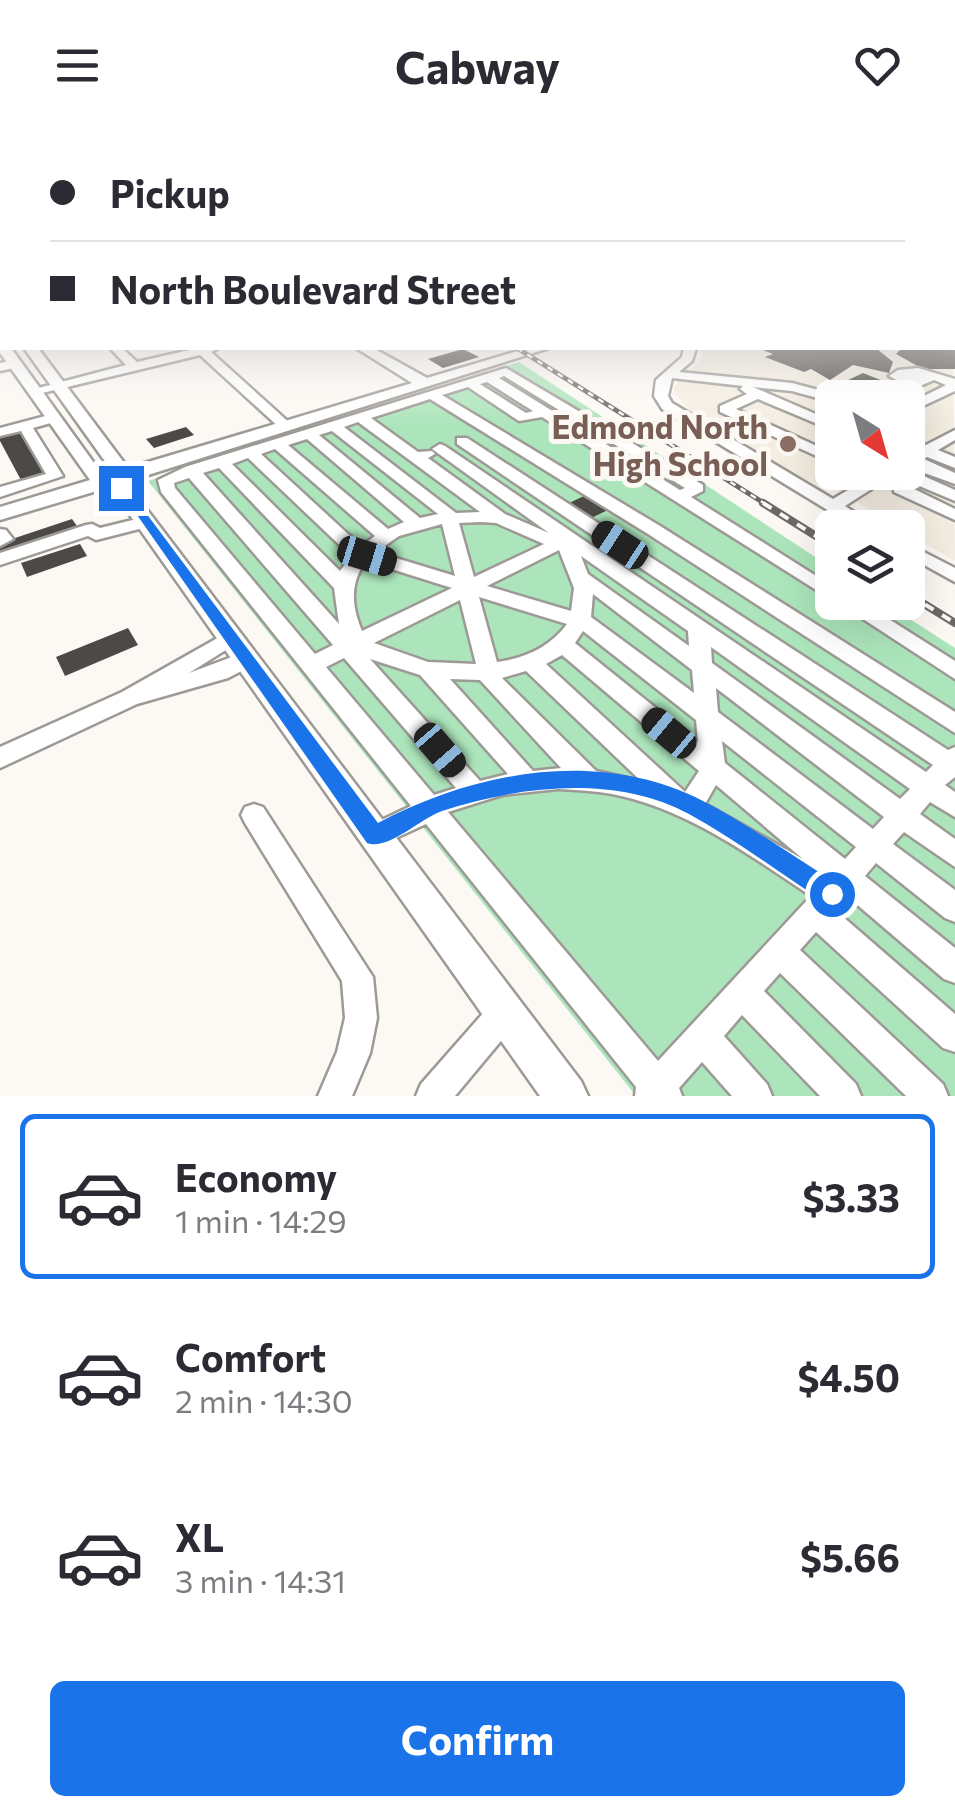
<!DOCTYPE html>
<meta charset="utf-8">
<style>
body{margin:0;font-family:Commissioner,sans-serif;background:#f2f2f3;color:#2b2b33;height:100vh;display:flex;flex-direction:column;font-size:38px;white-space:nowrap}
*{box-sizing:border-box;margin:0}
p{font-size:32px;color:#7c7c81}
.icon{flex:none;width:55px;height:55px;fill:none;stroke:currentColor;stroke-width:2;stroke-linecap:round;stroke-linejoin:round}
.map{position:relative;height:966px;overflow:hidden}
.drawer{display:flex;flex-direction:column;background:#fff;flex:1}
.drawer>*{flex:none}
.banner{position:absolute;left:0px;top:0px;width:955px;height:220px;box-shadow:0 10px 40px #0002;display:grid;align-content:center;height:220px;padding:0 50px;background:#fff}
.needle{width:65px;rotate:143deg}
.buttons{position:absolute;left:815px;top:250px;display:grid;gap:20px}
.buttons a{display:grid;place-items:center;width:110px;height:110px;border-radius:15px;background:#fff;box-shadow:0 10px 40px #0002;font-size:50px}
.end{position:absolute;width:45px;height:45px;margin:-22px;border:12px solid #1a73e8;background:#fff;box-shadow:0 0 0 5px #fff}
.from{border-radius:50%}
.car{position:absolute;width:30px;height:60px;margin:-30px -15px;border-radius:12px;box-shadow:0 0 8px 2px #0007;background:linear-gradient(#222 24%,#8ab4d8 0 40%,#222 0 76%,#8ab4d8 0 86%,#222 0)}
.banner b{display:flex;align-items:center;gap:35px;height:95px;font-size:38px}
.banner b+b{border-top:2px solid #e1e1e2}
.banner i{width:25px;height:25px;background:#2b2b33}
ul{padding:18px 0 0;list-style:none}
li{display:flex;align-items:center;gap:30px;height:165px;margin:0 20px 15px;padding:0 30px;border:5px solid transparent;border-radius:15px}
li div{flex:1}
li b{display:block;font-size:38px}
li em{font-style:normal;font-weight:700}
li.selected{border-color:#1a73e8}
li>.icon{width:90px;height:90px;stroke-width:1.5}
.cta{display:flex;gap:20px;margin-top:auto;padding:20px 50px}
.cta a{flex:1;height:115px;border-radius:15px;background:#1a73e8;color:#fff;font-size:40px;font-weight:700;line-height:115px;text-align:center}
header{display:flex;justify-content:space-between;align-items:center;height:130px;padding:0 50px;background:#fff;font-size:45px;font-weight:700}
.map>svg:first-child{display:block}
</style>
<header><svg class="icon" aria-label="menu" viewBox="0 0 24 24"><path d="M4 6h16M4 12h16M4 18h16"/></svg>Cabway<svg class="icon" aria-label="heart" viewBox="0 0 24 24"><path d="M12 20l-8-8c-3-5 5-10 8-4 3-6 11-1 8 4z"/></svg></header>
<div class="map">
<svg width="955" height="966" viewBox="0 0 955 966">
<rect width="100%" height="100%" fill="#fcf9f4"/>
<path fill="#f4ede1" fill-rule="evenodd" d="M 952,161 L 955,431 L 908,404 L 908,398 L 896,397 L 840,361 L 816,355 L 695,286 L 675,264 L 674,256 L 702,229 L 702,218 L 952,218 ZM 832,268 L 908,268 L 908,342 L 832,342 Z"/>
<path fill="#ace5bb" d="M 519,232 L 832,438 L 832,472 L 885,473 L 955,518 L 955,966 L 636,966 L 148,351 Z"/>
<g fill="#4c4a46">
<path d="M 876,218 L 893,232 L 889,243 L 853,235 L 830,250 L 811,239 L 804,242 L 765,227 L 773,224 L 760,219 Z"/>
<path d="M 902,218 L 955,218 L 955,239 L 923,239 L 896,224 Z"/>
<path d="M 463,219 L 479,227 L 443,238 L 428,229 Z"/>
<path d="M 863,243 L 908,261 L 884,268 L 844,252 Z"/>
<path d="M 186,297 L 194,305 L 154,318 L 146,309 Z"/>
<path d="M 19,301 L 45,345 L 22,352 L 0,311 L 0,306 Z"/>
<path d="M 586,365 L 608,380 L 587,390 L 565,375 Z"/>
<path d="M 72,389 L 77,396 L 0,422 L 0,413 Z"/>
<path d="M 80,414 L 87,426 L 27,447 L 21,433 Z"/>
<path d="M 128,498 L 138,515 L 65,546 L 56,527 Z"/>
</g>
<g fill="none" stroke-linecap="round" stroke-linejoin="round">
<defs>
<g id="minor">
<rect x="952" y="199" width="3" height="7"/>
<path d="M 2,208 L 2,215 L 1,216 L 0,209 Z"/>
<path d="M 110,218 L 122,218 L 137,232 L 198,218 L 219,218 L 211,222 L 293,296 L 281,299 L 200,225 L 34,265 L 27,261 L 126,235 Z"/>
<path d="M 684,218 L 696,218 L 692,231 L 679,242 L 792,253 L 837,265 L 838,268 L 832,268 L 832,272 L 792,261 L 753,257 L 832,291 L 832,300 L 758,269 L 736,279 L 832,323 L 832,333 L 720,282 L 720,276 L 747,264 L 740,259 L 743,256 L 672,248 L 668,266 L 672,273 L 833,369 L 878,342 L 898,342 L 845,376 L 878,398 L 857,398 L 662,279 L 654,266 L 656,250 L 682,227 Z"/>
<path d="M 15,230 L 19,231 L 19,237 L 0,241 L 0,233 Z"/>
<path d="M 506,238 L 703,355 L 703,361 L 691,367 L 832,456 L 832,470 L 542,287 L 519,291 L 468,257 L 442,265 L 660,396 L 955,582 L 955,603 L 648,404 L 430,269 L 371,288 L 418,322 L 432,321 L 435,324 L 428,328 L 505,384 L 549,403 L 432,319 L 440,314 L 445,316 L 926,642 L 933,635 L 457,314 L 457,308 L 467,308 L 948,620 L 955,617 L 955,647 L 945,655 L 955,662 L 955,687 L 930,672 L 920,684 L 955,709 L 955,737 L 904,702 L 893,714 L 955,760 L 955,792 L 945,788 L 876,733 L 865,746 L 955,818 L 955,853 L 944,849 L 847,766 L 835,780 L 955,884 L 955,922 L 943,918 L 816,802 L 800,820 L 943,954 L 948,966 L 906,966 L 780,843 L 764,861 L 856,954 L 861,966 L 820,966 L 742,885 L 724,906 L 767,954 L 772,966 L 732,966 L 702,932 L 679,958 L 682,966 L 635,966 L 636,957 L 426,694 L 374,718 L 365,714 L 361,706 L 365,698 L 411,676 L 161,362 L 158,350 L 185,337 ZM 504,246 L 685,358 L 680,360 L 499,248 ZM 487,252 L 533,281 L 526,283 L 480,254 ZM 358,292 L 480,382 L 456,383 L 344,297 ZM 332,301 L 438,384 L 420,388 L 319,305 ZM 307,309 L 404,392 L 388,399 L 288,315 ZM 275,319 L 375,406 L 361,416 L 261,324 ZM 248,328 L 351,426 L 340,441 L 232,334 ZM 219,338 L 334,458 L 339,494 L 203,343 ZM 189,348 L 333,515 L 315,524 L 175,358 L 174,353 ZM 481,392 L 496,393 L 544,414 L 474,447 L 459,393 ZM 442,394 L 455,446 L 376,422 L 399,406 ZM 559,420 L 574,458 L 571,481 L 487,456 ZM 581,426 L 688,501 L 689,516 L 588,444 ZM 366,431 L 452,458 L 362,501 C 352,477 349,454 366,431 ZM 593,464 L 692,540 L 694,563 L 591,487 ZM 479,467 L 567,494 C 550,517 526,528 497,532 ZM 460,470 L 476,534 L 428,532 L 374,513 ZM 583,501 L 696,590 L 698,612 L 575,513 ZM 711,517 L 910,659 L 900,669 L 712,533 ZM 562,525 L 699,641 L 685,662 L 546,534 ZM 344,528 L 456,658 L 434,665 L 326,537 ZM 370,529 L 420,545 L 508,644 L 480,651 ZM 526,541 L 641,651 L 596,641 L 502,548 ZM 450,549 L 480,550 L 561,638 L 533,641 ZM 716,558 L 884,687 L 873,699 L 718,582 ZM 722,611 L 856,717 L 845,729 L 725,633 ZM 716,655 L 803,729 L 705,674 ZM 558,659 C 576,660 595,661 612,664 C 685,678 750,725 811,766 L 658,931 L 448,682 L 502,665 Z"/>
<path d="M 918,238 L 955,249 L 955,261 L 908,283 L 908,274 L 946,255 L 934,250 L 913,259 L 889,246 L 898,240 Z"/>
<path d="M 53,284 L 58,285 L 58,291 L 33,298 L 63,346 L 0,367 L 0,357 L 46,344 L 21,301 L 0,306 L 0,298 Z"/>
<path d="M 955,300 L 955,310 L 938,320 L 955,327 L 955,338 L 927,327 L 924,329 L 955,343 L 955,354 L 908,337 L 908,324 L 915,321 L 908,318 L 908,309 L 926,315 Z"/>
<path d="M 908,339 L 955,360 L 955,371 L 917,355 L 912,358 L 955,379 L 955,390 L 894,362 L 894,356 L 904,349 L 899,344 L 908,342 Z"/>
<path d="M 145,387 L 151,388 L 154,392 L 151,396 L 96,410 L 88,406 L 0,435 L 0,423 L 86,395 L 92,394 L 100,398 Z"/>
<path d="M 0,399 L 6,400 L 13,409 L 0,416 Z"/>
<path d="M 908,414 L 955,438 L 955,452 L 908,426 Z"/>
<path d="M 837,472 L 862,472 L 955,531 L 955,549 Z"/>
<path d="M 230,501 L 240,508 L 237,513 L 189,543 L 245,522 L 253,525 L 256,530 L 253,535 L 228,548 L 137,574 L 0,638 L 0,617 L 122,562 Z"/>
<path d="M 254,674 L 263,677 L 373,847 L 377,888 L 370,923 L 352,966 L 318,966 L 337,922 L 345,888 L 342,851 L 245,693 L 241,685 L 245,677 Z"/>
<path d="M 504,867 L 515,872 L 520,883 L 515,894 L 455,966 L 416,966 L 421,954 L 493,872 Z"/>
</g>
<g id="major">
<path d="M 0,173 L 2,174 L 2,185 L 0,185 Z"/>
<path d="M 0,214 L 11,218 L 99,340 L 107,341 L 109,337 L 24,218 L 38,218 L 128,338 L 412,253 L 356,218 L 373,218 L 427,248 L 528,218 L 549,218 L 126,352 L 581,951 L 588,966 L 540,966 L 110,357 L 0,390 L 0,377 L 90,350 L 0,223 Z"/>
</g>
</defs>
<use href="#minor" stroke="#9d9a96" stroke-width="5"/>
<use href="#major" stroke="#9d9a96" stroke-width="5"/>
<use href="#minor" fill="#fff" fill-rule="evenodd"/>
<use href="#major" fill="#fff" fill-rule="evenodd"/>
<defs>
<path id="rail-far1" d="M 517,218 L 767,375"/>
<g id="rail">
<path d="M 763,373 L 832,416"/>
<path d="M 908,464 L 955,493"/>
</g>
</defs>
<use href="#rail-far1" stroke="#6b6967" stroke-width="5"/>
<use href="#rail" stroke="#6b6967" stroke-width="8"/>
<use href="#rail-far1" stroke="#fcf9f4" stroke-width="2.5" stroke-dasharray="6" stroke-linecap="butt"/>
<use href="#rail" stroke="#fcf9f4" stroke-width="4" stroke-dasharray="10" stroke-linecap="butt"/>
</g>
<linearGradient id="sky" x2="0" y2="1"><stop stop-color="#7bade4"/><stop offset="0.54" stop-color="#fefcfa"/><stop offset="1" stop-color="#fefcfa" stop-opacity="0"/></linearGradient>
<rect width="955" height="297" fill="url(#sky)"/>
<path fill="#1a73e8" d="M 116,355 L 125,355 L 378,693 C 476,641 599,618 703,671 C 750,695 795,728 841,756 L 841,772 L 824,772 C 780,743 736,710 689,684 C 615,644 518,656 442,681 C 421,688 388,721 367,713 Z"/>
<circle fill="#8d6e63" stroke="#fcf9f4" stroke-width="4" cx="788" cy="314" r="10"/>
<g text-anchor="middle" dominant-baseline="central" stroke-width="10" stroke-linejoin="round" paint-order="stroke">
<g font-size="32" font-weight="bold" fill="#785e54" stroke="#fcf9f4" text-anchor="end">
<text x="768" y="296">Edmond North<tspan x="768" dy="37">High School</tspan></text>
</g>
</g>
</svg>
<div class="buttons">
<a><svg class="needle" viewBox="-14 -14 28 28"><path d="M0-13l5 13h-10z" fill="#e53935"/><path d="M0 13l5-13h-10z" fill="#7c7c81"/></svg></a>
<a><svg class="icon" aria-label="layers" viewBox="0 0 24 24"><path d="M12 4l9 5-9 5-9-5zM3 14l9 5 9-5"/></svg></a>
</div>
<i class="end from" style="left:832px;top:764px"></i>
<i class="end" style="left:121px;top:358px"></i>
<i class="car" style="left:620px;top:415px;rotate:303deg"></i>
<i class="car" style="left:367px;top:426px;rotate:107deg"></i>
<i class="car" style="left:669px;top:603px;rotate:310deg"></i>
<i class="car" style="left:440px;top:620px;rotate:139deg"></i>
<div class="banner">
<b><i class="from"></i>Pickup</b>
<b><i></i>North Boulevard Street</b>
</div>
</div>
<section class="drawer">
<ul>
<li class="selected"><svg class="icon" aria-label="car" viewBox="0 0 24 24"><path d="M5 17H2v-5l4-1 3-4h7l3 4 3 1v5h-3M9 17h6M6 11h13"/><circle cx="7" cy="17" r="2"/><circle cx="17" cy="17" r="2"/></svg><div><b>Economy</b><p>1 min · 14:29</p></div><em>$3.33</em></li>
<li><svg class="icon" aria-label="car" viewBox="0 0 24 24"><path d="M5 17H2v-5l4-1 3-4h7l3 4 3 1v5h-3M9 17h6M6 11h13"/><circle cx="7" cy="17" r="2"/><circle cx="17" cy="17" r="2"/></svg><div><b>Comfort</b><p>2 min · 14:30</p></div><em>$4.50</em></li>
<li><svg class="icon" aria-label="car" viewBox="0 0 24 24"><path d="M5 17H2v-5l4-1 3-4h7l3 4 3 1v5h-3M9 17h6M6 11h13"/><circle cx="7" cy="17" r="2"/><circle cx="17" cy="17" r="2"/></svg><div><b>XL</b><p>3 min · 14:31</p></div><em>$5.66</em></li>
</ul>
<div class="cta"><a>Confirm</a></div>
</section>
